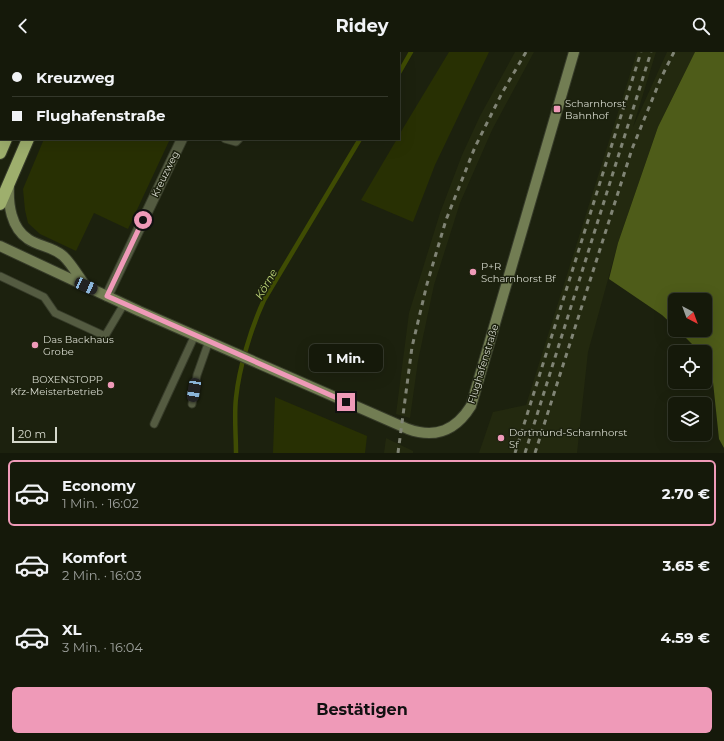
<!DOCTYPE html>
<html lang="de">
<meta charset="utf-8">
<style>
body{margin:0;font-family:Montserrat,sans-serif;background:#222618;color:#f1f3f6;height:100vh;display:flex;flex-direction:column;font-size:15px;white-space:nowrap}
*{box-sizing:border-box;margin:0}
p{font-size:13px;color:#9da09c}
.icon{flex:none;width:22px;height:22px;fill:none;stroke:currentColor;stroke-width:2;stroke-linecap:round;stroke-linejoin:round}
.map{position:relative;height:401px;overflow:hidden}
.drawer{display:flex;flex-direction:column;background:#15190a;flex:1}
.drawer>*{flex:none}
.hud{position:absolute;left:0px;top:0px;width:400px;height:88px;box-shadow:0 4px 16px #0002,0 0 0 1px #34382b;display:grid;align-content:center;height:88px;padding:0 12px;background:#15190a}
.needle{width:26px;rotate:139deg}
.tools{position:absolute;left:668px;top:241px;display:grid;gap:8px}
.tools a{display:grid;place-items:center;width:44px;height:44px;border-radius:6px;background:#15190a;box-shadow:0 4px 16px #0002,0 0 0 1px #34382b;font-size:20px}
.scale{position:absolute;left:12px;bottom:10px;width:45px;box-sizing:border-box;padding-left:4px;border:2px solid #d5d8cc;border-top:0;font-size:11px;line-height:14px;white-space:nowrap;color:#d5d8cc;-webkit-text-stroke:3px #1c210e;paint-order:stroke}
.end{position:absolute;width:18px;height:18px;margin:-9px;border:5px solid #ef9ab8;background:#111;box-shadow:0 0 0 2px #111}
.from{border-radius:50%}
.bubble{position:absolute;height:28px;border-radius:6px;background:#15190a;box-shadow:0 4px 16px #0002,0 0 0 1px #34382b;font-size:13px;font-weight:700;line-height:28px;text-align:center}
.car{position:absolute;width:12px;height:24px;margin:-12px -6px;border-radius:5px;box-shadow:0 0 3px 1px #0007;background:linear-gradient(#222 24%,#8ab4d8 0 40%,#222 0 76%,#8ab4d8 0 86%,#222 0)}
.hud b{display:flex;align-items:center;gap:14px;height:38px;font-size:15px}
.hud b+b{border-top:1px solid #34382b}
.hud i{width:10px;height:10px;background:#f1f3f6}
ul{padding:7px 0 0;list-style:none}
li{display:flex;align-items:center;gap:12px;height:66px;margin:0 8px 6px;padding:0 4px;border:2px solid transparent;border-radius:6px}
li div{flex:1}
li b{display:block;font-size:15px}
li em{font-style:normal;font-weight:700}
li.current{border-color:#ef9ab8}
li>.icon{width:36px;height:36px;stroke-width:1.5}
.action{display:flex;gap:8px;margin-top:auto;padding:8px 12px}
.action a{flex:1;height:46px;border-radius:6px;background:#ef9ab8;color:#111;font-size:16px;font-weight:700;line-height:46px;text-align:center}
header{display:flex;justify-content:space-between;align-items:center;height:52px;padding:0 12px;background:#15190a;font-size:18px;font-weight:700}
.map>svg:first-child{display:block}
</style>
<header><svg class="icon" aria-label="back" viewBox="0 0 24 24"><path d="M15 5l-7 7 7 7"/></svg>Ridey<svg class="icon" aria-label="search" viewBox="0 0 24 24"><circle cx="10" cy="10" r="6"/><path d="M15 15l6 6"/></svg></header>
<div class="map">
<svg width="724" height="401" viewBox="0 0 724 401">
<rect width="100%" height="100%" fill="#1c210e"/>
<g fill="#23290f">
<path d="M 515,0 L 534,0 L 492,78 L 460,151 L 434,233 L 418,309 L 410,366 L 396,362 L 409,261 L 440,161 L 462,103 L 480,64 Z"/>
<path d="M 637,0 L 656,0 L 633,75 L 667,0 L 695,0 L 658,75 L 618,191 L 588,300 L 577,401 L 479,401 L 493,360 L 526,353 Z"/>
<path d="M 386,386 L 413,399 L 413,401 L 384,401 Z"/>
</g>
<g fill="#283003">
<path d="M 449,0 L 489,0 L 435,113 L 413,170 L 361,148 L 397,87 L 399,87 L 399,83 Z"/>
<path d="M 44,87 L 170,87 L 128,177 L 94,161 L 76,199 L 40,182 L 28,171 L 25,158 L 23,137 Z"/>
<path d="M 275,345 L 367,384 L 365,401 L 273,401 Z"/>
</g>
<path fill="#4e5c19" d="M 695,0 L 724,0 L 724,396 L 719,387 L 711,311 L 705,305 L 705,300 L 700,300 L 678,278 L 705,278 L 705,248 L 675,248 L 675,275 L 662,263 L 609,227 L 618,191 L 658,75 Z"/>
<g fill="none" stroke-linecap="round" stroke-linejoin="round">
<g stroke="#3f4c03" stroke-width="4.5">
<path d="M 399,21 L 411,0"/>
<path d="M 236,401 C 236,383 234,363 236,346 C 239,316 251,276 264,248 L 360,87"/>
</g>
<defs>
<g id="lane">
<path d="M 225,87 L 236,90 L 239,87"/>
<path d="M 0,224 L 44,245 L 55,261 L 105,284 L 124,252"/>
<path d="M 192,352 L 197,323 L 209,289"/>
<path d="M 154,372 L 195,283"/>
</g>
<g id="street">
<path d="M 223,1 L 223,0"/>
<path d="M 107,244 L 182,87"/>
</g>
<g id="secondary">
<path d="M 9,134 C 8,152 11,176 28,187 C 38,194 53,195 62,203 C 69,208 79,225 85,233"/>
<path d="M 0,194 L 139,259 L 408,377 C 436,387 456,378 471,354 L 574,0"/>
</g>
<g id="highway">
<path d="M 34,1 L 35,0"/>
<path d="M 69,1 L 70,0"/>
<path d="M 0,101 L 6,87"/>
<path d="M 0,152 L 28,87"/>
</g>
</defs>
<use href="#lane" stroke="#363b29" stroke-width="9"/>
<use href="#street" stroke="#363b29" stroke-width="12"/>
<use href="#secondary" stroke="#363b29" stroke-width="12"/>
<use href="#highway" stroke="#363b29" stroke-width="14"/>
<use href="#lane" stroke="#545b41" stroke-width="7"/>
<use href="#street" stroke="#545b41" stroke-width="10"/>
<use href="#secondary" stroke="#727d53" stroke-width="10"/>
<use href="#highway" stroke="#9eaf6d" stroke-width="12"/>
<g stroke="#808475" stroke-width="3" stroke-dasharray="5 5" stroke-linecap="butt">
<path d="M 398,401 L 412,295 L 427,232 L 446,168 L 475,95 L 502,41 L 526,0"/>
<path d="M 515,401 L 641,0"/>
<path d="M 525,401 L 651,0"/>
<path d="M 535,401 L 632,97 L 661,26 L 674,0"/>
</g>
</g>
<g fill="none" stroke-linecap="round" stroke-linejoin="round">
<path stroke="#ef9ab8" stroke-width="5" d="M 143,168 L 107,244 L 346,350"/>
</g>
<g fill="#ef9ab8" stroke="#1c210e" stroke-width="1.5">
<rect x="553" y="53" width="8" height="8" rx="2"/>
<circle cx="473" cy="220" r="4"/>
<circle cx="35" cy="293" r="4"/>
<circle cx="111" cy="333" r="4"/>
<circle cx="501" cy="386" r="4"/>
</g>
<g text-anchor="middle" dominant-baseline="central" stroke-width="3" stroke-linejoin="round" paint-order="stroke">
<g font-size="10" fill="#d5d8cc" stroke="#1c210e" text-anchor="start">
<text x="565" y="51">Scharnhorst<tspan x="565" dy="12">Bahnhof</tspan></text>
<text x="481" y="214">P+R<tspan x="481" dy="12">Scharnhorst Bf</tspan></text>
<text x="43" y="287">Das Backhaus<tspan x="43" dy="12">Grobe</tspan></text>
<text x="103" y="327" text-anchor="end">BOXENSTOPP<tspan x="103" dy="12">Kfz-Meisterbetrieb</tspan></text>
<text x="509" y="380">Dortmund-Scharnhorst<tspan x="509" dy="12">Sf</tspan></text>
</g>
<g font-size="10" fill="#d5d8cc" stroke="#1c210e">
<text transform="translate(165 122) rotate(-64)">Kreuzweg</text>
<text transform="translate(483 312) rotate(-73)">Flughafenstraße</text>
</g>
<g font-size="11" font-style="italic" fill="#bfd678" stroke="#1c210e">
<text transform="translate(266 232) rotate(-60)">Körne</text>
</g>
</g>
</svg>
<div class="tools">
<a><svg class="needle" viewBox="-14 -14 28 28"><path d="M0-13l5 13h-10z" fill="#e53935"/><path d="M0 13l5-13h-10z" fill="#9da09c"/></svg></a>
<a><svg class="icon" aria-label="locate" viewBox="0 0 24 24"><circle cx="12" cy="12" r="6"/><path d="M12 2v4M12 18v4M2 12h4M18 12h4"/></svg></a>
<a><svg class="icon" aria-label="layers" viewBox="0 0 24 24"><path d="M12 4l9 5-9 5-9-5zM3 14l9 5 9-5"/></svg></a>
</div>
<div class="scale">20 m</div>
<i class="end from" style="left:143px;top:168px"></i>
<i class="end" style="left:346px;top:350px"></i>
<div class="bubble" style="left:309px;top:292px;width:74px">1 Min.</div>
<i class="car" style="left:86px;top:234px;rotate:114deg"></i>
<i class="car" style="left:194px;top:338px;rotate:189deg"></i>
<div class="hud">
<b><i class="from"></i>Kreuzweg</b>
<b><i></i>Flughafenstraße</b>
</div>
</div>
<section class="drawer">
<ul>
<li class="current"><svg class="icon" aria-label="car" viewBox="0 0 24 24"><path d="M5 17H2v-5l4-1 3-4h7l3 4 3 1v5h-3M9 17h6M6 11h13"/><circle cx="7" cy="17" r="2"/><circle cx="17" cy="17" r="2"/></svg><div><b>Economy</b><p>1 Min. · 16:02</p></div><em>2.70 €</em></li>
<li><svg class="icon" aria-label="car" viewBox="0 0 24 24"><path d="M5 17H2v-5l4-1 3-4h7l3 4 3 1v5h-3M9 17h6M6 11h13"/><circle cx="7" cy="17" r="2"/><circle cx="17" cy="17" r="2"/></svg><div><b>Komfort</b><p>2 Min. · 16:03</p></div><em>3.65 €</em></li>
<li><svg class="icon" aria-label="car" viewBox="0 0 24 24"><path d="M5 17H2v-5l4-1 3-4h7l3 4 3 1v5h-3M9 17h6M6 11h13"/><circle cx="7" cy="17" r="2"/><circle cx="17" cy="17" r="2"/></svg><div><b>XL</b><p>3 Min. · 16:04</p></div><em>4.59 €</em></li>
</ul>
<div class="action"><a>Bestätigen</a></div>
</section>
